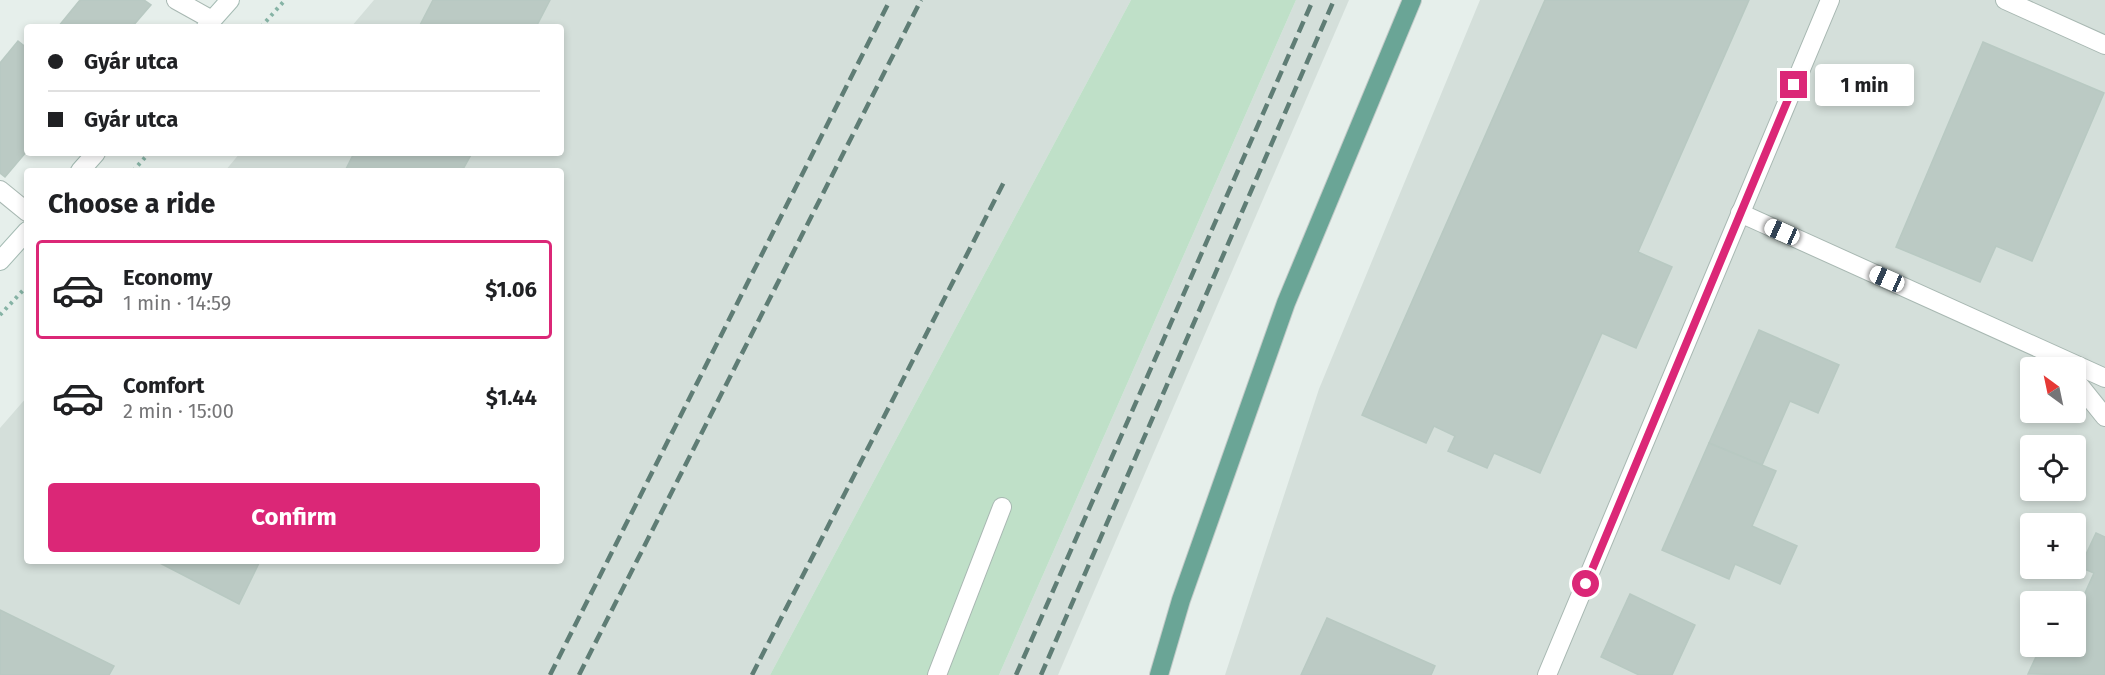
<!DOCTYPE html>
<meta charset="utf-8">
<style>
body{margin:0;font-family:"Fira Sans",sans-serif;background:#f2f2f2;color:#202124;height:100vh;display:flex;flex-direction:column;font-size:22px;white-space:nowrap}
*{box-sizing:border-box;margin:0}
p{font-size:20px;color:#757577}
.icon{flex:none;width:33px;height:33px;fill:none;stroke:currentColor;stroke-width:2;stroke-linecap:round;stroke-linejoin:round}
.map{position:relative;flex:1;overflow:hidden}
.drawer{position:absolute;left:24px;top:168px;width:540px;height:396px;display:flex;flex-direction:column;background:#fff;border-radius:6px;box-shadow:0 3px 9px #0003}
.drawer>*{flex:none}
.banner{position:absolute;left:24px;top:24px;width:540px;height:132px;border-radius:6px;box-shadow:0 3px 9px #0003;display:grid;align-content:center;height:132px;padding:0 24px;background:#fff}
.needle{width:39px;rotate:327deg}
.fabs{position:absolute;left:2020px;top:357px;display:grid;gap:12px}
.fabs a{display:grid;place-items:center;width:66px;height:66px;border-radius:6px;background:#fff;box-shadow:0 3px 9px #0003;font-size:30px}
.end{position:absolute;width:27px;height:27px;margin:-14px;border:8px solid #db2777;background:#fff;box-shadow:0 0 0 3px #fff}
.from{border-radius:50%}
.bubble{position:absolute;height:42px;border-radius:6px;background:#fff;box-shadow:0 3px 9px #0003;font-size:20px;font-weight:700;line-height:42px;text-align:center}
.car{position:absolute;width:18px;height:36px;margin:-18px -9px;border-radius:8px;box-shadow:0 0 4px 2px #0007;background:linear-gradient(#fff 24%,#345 0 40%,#fff 0 76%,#345 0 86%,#fff 0)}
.banner b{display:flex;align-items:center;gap:21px;height:57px;font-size:22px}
.banner b+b{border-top:2px solid #e0e0e0}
.banner i{width:15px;height:15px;background:#202124}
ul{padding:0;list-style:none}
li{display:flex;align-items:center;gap:18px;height:99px;margin:0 12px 9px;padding:0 12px;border:3px solid transparent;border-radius:6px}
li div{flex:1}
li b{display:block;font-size:22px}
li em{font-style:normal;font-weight:700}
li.active{border-color:#db2777}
li>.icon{width:54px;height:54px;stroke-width:1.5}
h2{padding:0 24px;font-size:27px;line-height:72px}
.action{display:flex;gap:12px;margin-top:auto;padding:12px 24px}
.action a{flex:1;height:69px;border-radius:6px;background:#db2777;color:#fff;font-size:24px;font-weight:700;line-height:69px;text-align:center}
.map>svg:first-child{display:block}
</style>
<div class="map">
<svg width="2105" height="675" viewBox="0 0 2105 675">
<rect width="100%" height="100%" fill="#e6efeb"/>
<g fill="#d4dfda" fill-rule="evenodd">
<path d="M 374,0 L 1131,0 L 770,675 L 0,675 L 0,428 L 27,397 L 27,561 L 561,561 L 561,171 L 225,171 L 240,153 L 561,153 L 561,27 L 351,27 Z"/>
<path d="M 1296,0 L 1349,0 L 1058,675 L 999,675 Z"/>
<path d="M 1480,0 L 2105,0 L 2105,675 L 1225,675 L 1319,389 ZM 2031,368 L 2076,368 L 2076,412 L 2031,412 ZM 2031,446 L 2076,446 L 2076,490 L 2031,490 ZM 2031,524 L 2076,524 L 2076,568 L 2031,568 ZM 2031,602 L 2076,602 L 2076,646 L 2031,646 Z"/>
</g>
<path fill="#bfe0c8" d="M 1131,0 L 1296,0 L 999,675 L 770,675 Z"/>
<g fill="#bbcac4" stroke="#b8c9c2" stroke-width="1.5">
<path d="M 80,0 L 144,0 L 151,5 L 132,27 L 58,27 Z"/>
<path d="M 433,0 L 550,0 L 536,27 L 419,27 Z"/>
<path d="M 1545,0 L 1749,0 L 1638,252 L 1672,267 L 1636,348 L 1602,333 L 1540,473 L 1494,453 L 1487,468 L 1448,451 L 1455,436 L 1434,426 L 1426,443 L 1362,415 Z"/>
<path d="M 18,41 L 27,48 L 27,151 L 5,177 L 0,173 L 0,63 Z"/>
<path d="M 1983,42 L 2104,93 L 2032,261 L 1996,246 L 1980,282 L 1896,247 Z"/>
<path d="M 354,153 L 472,153 L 462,171 L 345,171 Z"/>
<path d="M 1759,330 L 1839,365 L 1818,413 L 1790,401 L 1762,465 L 1709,443 Z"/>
<path d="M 1709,443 L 1776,471 L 1752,526 L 1797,546 L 1780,584 L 1735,564 L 1729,579 L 1662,550 Z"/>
<path d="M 2096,533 L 2105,537 L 2105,675 L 2028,674 L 2041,646 L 2076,646 L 2076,613 L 2094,573 L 2080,567 Z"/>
<path d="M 156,561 L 260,561 L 239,604 Z"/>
<path d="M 1630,594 L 1695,625 L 1672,675 L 1639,675 L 1601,657 Z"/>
<path d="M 0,610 L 114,666 L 109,675 L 0,675 Z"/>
<path d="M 1327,618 L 1435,666 L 1431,675 L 1301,675 Z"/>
</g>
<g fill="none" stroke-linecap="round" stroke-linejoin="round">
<defs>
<g id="service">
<path d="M 176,0 L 212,20"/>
<path d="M 2005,0 L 2105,45"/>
<path d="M 0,190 L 27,212"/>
<path d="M 1740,213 L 2105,378"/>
<path d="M 2076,381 L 2105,417"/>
</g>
<g id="minor">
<path d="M 937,675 L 1002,507"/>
<path d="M 1547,675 L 1830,0"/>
</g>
<g id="secondary">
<path d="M 206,27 L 230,0"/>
<path d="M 80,171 L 96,153"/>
<path d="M 0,261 L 27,231"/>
</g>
<path id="primary" d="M 1159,675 L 1181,600 L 1286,303 L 1412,0"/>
</defs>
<use href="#service" stroke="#a8b8b2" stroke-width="20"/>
<use href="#minor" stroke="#a8b8b2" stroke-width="20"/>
<use href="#secondary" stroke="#a4bbb3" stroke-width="20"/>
<use href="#primary" stroke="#c2cac8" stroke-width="20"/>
<g stroke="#86b3a5" stroke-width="4" stroke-dasharray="3 4.5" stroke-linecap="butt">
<path d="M 261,27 L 285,0"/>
<path d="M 133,171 L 149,153"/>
<path d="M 0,315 L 27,286"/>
</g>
<use href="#service" stroke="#fff" stroke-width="18"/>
<use href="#minor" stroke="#fff" stroke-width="18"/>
<use href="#secondary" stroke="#fff" stroke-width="18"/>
<use href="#primary" stroke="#6aa596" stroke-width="18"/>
<g stroke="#5f7d75" stroke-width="4.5" stroke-dasharray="12 6" stroke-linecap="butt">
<path d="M 550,675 L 890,0"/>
<path d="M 579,675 L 921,0"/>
<path d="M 752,675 L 1005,180"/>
<path d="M 1016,675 L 1313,0"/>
<path d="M 1041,675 L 1334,0"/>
</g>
</g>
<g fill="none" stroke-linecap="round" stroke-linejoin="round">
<path stroke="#db2777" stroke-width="8" d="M 1586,584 L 1794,85"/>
</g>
</svg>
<div class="fabs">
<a><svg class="needle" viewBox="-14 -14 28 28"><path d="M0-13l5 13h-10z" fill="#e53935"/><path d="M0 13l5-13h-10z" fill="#757577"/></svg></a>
<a><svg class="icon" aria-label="locate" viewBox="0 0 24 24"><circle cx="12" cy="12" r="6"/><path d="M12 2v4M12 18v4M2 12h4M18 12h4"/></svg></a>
<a>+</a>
<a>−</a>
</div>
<i class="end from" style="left:1586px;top:584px"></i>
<i class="end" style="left:1794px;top:85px"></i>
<div class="bubble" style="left:1815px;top:64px;width:99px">1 min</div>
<i class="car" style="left:1782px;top:232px;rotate:294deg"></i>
<i class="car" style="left:1887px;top:279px;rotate:294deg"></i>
<div class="banner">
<b><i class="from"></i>Gyár utca</b>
<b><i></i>Gyár utca</b>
</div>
<section class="drawer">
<h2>Choose a ride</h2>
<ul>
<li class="active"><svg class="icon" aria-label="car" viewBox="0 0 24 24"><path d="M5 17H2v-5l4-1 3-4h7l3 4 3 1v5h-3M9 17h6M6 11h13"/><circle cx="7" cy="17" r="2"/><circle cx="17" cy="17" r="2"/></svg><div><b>Economy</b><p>1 min · 14:59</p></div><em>$1.06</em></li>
<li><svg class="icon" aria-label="car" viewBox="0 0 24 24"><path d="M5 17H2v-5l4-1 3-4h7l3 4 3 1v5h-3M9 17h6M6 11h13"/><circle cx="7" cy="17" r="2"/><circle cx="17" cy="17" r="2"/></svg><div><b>Comfort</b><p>2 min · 15:00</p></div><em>$1.44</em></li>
</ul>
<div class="action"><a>Confirm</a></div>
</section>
</div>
